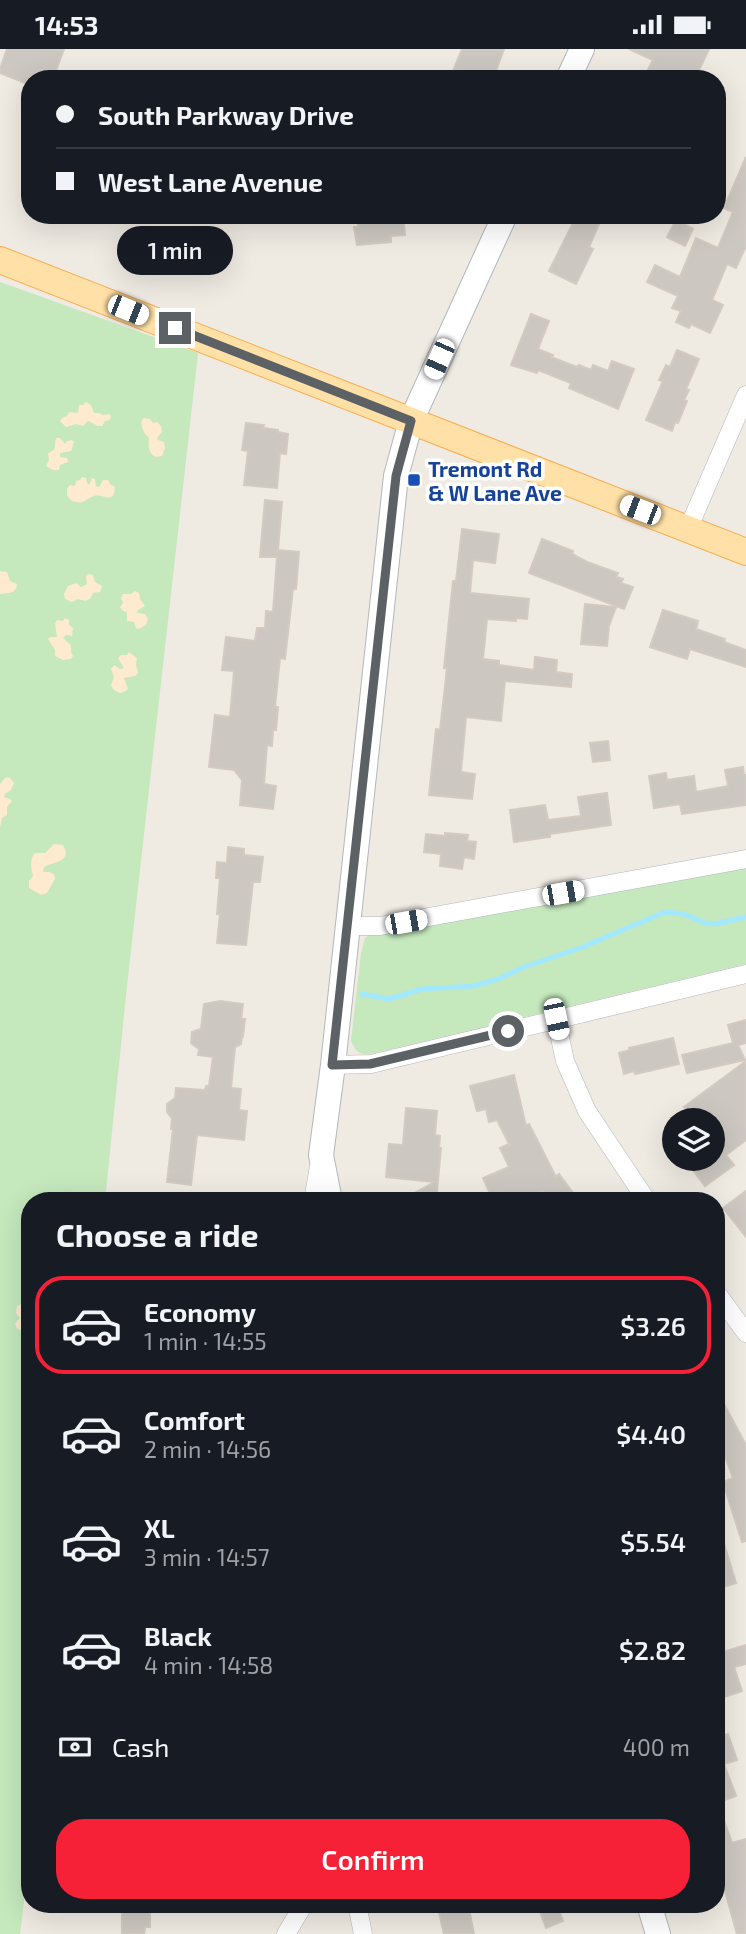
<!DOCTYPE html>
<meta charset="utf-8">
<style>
body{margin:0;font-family:"Exo 2",sans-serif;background:#20242c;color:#f1f3f6;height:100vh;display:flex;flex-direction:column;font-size:26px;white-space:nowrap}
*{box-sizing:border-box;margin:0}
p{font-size:23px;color:#9ea1a6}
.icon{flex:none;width:38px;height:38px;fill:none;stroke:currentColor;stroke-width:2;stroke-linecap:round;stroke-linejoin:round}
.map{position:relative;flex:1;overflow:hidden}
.panel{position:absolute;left:21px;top:1143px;width:704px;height:721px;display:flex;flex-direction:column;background:#171b24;border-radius:28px;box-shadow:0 7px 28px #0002}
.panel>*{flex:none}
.guide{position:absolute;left:21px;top:21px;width:705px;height:154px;border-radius:28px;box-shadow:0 7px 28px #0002;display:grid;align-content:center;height:154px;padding:0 35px;background:#171b24}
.controls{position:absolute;left:662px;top:1059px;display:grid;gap:14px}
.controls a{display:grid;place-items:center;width:63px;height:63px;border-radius:50%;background:#171b24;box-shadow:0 7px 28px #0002;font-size:35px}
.end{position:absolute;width:32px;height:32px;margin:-16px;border:9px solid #5b6165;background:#fff;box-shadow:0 0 0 4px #fff}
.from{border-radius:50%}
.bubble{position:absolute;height:49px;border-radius:24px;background:#171b24;box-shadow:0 7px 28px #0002;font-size:23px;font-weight:600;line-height:49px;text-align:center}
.car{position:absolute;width:21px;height:42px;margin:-21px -10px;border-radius:9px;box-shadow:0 0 5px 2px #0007;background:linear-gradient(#fff 24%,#345 0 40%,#fff 0 76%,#345 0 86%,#fff 0)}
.guide b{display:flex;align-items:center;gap:24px;height:66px;font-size:26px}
.guide b+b{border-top:2px solid #363941}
.guide i{width:18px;height:18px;background:#f1f3f6}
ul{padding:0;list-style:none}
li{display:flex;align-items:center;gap:21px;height:98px;margin:0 14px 10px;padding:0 21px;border:4px solid transparent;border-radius:28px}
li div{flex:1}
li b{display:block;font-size:26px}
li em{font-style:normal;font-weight:600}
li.selected{border-color:#f62137}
li>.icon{width:63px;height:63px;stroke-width:1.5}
h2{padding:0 35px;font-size:32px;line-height:84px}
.pay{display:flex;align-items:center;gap:18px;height:77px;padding:0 35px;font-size:26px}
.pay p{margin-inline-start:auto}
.primary-button{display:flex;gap:14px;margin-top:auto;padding:14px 35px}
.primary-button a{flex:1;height:80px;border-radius:28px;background:#f62137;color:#fff;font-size:28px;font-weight:600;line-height:80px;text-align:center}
.status{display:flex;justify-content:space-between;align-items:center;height:49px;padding:0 35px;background:#171b24;direction:ltr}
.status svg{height:19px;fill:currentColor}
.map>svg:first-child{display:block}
</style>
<div class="status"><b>14:53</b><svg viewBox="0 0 49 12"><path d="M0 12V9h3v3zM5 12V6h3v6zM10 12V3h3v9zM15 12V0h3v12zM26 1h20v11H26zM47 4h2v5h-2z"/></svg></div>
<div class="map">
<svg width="746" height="1885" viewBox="0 0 746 1885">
<rect width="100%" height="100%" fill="#efeae2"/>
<g fill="#c5e8bd">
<path d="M 0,233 L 198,304 L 127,937 L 105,1151 L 30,1152 L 30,1804 L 20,1885 L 0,1885 Z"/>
<path d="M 746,817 L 746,915 L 379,1003 C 363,1006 358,1008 351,992 L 361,904 L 365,889 L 374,883 Z"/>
</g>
<g fill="#fdeacf">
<path d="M 86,353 L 91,356 L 94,364 L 99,364 L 103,366 L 109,365 L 111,367 L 110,371 L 105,372 L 102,377 L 98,377 L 88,372 L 83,377 L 76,375 L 66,378 L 60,372 L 62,369 L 67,367 L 69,363 L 78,364 L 79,356 L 83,356 Z"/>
<path d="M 144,369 L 150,370 L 153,374 L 157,373 L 161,377 L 162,383 L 157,389 L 158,391 L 164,393 L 165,399 L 162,407 L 156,408 C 148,405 148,396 149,389 C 144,385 140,377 142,371 Z"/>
<path d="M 56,389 L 60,389 L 65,395 L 67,392 L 72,391 L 74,393 L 71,402 L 60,404 L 60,408 L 67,409 L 68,413 L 60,416 L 59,421 L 53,421 L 46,417 L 49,411 L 48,404 L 54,401 Z"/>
<path d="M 82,428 L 86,429 L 87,434 L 89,436 L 92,429 L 95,430 L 96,437 L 99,438 L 103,431 L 108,431 L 110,435 L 115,438 C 114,457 103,444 94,447 C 83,451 86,456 72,452 L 67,447 L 67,440 L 70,436 L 75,437 L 76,432 L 80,431 Z"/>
<path d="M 0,522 L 7,523 L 10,532 L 17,535 C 17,545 8,544 0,545 Z"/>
<path d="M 88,525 L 93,526 L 95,533 L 102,537 L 100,543 L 93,544 L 90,550 L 85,552 L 78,550 L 72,553 L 65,550 L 64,545 L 68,537 L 76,534 L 81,538 L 87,535 L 86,528 Z"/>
<path d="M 135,542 L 139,544 L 140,550 L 145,557 L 138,561 L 137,564 L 145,565 L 148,570 L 146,576 L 139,580 L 136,579 L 134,573 L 127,572 L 127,563 L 123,562 L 120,558 L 123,554 L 121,549 L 123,545 L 131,545 Z"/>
<path d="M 65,569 L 69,571 L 69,576 L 73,579 L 72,587 L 66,586 L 63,589 L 71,596 L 71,603 L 73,607 L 71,610 L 63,611 L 55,607 L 55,601 L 48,590 L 50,588 L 57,588 L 55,575 L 57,571 L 63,572 Z"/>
<path d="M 129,603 L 137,609 L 136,616 L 138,624 L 135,627 L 124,629 L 128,640 L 124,643 L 119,644 L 113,640 L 111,636 L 114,628 L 111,620 L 114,616 L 120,620 L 124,619 L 118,609 L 121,606 L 127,606 Z"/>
<path d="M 6,728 L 10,729 L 14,734 L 11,741 L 5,745 L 4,748 L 10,750 L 12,752 L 7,758 L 7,766 L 2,769 L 0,778 L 0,735 Z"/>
<path d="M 54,795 L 63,796 C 73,813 53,813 44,818 L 43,823 L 49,823 L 54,825 L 55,830 L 47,844 L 41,846 L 29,839 L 29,832 L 33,827 C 31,820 29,810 35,804 L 45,804 Z"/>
<path d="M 24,1243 L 30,1244 L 30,1277 L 22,1282 L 17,1279 L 15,1275 L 20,1269 L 16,1264 L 17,1257 L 24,1254 L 21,1246 Z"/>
</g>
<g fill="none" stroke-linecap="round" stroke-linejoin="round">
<path stroke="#a2e8ff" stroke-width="5" d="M 362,945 L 389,950 L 422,940 L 473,937 L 498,930 L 524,918 L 580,899 L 665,863 L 684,865 L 705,874 L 715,875 L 746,868"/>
</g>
<g fill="#ccc7c1" stroke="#d4cac0" stroke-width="2">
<path d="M 7,0 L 64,0 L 53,30 L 30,30 L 30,36 L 0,24 L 0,20 Z"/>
<path d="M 462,0 L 504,0 L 493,30 L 464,30 L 452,25 Z"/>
<path d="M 629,0 L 709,0 L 695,30 L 643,30 L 653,11 Z"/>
<path d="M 746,108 L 746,197 L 736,219 L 727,215 L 712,251 L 723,256 L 710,284 L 691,275 L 689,279 L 676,273 L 681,262 L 672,259 L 678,247 L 647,233 L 655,216 L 680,228 L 696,189 L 718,199 L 733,163 L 724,159 Z"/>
<path d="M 357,166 L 403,166 L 405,186 L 391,187 L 391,193 L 357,196 L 354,178 L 358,178 Z"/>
<path d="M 577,166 L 603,166 L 589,198 L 593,200 L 576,235 L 549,222 Z"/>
<path d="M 676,171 L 693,180 L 685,197 L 667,188 Z"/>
<path d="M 531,265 L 549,272 L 538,300 L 553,306 L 551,308 L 577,318 L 579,316 L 591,321 L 593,316 L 608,322 L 612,312 L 634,320 L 618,360 L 569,339 L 571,334 L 538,321 L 537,324 L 511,316 Z"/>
<path d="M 677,301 L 699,310 L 686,340 L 689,341 L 684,351 L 687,352 L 678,374 L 675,373 L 672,382 L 646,371 L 663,332 L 659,331 L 666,316 L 670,318 Z"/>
<path d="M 246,374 L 264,376 L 263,379 L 278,381 L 278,383 L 288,385 L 286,405 L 280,404 L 277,439 L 244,436 L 248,402 L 242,401 Z"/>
<path d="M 265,451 L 282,453 L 278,501 L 299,503 L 296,540 L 293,540 L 285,610 L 280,609 L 275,658 L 278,658 L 276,681 L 273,681 L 272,697 L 267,696 L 264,735 L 276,737 L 273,760 L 240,756 L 242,731 L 234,721 L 209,718 L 215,666 L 230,668 L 234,622 L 222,621 L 226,588 L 255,592 L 257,579 L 265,579 L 266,562 L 273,563 L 277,508 L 260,508 Z"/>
<path d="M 462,480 L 499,485 L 495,514 L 473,511 L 470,544 L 529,550 L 527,570 L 516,569 L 516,572 L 487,570 L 483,610 L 499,612 L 499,616 L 534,621 L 535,608 L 557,611 L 556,623 L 572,625 L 571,638 L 505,632 L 501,672 L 466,668 L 461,723 L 475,725 L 472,750 L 429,746 L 436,680 L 440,681 L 447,619 L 444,619 L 453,532 L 456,532 Z"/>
<path d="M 542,490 L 573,502 L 572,505 L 587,513 L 618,524 L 616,528 L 623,530 L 621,534 L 633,538 L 624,560 L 529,524 Z"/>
<path d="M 585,555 L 616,558 L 609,577 L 607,597 L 581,595 Z"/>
<path d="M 663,561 L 698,572 L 696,580 L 725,590 L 724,593 L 746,601 L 746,618 L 690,600 L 687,610 L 650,598 Z"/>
<path d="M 608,692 L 610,711 L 593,713 L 590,694 Z"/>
<path d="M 743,718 L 744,726 L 746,726 L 746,756 L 682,765 L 680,755 L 654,759 L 649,727 L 666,724 L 667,731 L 694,727 L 696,743 L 728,737 L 725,721 Z"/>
<path d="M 607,744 L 611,776 L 550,785 L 550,788 L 514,793 L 510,761 L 545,756 L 548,771 L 581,767 L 578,748 Z"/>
<path d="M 445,784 L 468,786 L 467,792 L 476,793 L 474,810 L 464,808 L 462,820 L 440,817 L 441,805 L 424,803 L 426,785 L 445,787 Z"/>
<path d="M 228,798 L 244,800 L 244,806 L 263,808 L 260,833 L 253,833 L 246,896 L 217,894 L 220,865 L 217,865 L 220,829 L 216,829 L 217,813 L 227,814 Z"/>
<path d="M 220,952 L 243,955 L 241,970 L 245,970 L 243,987 L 242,986 L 241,995 L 235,998 L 231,1039 L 241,1040 L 239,1061 L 247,1062 L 244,1091 L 197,1086 L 191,1136 L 167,1133 L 173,1080 L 171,1080 L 172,1069 L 167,1063 L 167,1055 L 175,1049 L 176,1039 L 205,1041 L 206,1037 L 209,1037 L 213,1008 L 198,1006 L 199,1000 L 191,994 L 192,983 L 201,980 L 204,955 Z"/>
<path d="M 746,971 L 746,994 L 738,996 L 745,1011 L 687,1024 L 682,1006 L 733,994 L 728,976 Z"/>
<path d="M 673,989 L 679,1015 L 635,1025 L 634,1022 L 624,1025 L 619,1004 L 630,1001 L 629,999 Z"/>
<path d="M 746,1012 L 746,1091 L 726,1106 L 734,1116 L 705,1137 L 685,1110 L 712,1110 L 712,1071 L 694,1071 L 684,1058 Z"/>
<path d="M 514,1026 L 526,1077 L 529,1075 L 556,1128 L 559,1125 L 579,1152 L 550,1152 L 543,1141 L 526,1152 L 505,1152 L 500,1143 L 491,1147 L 483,1129 L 509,1118 L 500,1099 L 509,1095 L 497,1071 L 489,1073 L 486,1060 L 477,1062 L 470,1037 Z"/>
<path d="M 406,1059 L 437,1062 L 435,1086 L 440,1087 L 439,1099 L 441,1099 L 436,1152 L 400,1152 L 435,1133 L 386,1128 L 389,1095 L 403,1096 Z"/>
<path d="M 746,1142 L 746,1188 L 723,1159 Z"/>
<path d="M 716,1340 L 746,1396 L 746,1492 L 742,1493 L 723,1433 L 733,1429 L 721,1396 L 716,1398 Z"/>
<path d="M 719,1478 L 736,1534 L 716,1540 L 716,1479 Z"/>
<path d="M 746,1596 L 746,1615 L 734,1618 L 742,1642 L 724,1648 L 716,1620 L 716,1605 Z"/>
<path d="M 728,1685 L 737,1711 L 724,1715 L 736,1747 L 716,1754 L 716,1689 Z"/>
<path d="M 718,1754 L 732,1794 L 746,1790 L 746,1885 L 737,1885 L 721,1828 L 716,1829 L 716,1755 Z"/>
<path d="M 437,1855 L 468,1855 L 474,1885 L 444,1885 Z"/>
<path d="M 557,1856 L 563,1872 L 546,1879 L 540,1862 Z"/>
<path d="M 122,1858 L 150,1859 L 150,1878 L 145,1878 L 144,1885 L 122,1885 Z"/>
</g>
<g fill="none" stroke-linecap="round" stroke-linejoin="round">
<defs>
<g id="street">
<path d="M 688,480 L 746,346"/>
<path d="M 347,877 L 380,877 L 746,810"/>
<path d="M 556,970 L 565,1012 L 587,1062 L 647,1152"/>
<path d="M 333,1016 L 371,1015 L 746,925"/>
<path d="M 313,1152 L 319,1117"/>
<path d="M 716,1243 L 746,1284"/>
<path d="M 357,1855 L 363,1885"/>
<path d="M 286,1885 L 304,1855"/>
</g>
<g id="secondary">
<path d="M 568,30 L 582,0"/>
<path d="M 330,1152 L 321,1106 L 333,1016 L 396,427 L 411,372 L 505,166"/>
<path d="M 649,1855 L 658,1885"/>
</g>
<path id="primary" d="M 0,211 L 746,503"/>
</defs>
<use href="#street" stroke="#b3b7bb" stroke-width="19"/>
<use href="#secondary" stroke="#b2b8bc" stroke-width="26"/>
<use href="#primary" stroke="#fcac4e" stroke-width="28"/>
<use href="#street" stroke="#fff" stroke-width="18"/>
<use href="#secondary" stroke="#fff" stroke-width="24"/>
<use href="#primary" stroke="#ffe1a7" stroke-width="26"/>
</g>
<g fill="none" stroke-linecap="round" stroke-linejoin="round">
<path stroke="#5b6165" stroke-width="9" d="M 175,279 L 411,372 L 396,427 L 332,1016 L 370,1015 L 508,982"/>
</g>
<rect fill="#1a4fb4" stroke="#fff" stroke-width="2.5" x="407" y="424" width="14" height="14" rx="3.5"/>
<g text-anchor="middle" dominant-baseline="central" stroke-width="7" stroke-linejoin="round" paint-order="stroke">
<g font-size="21" font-weight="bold" fill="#164399" stroke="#fff" text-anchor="start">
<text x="428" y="419">Tremont Rd<tspan x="428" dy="24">&amp; W Lane Ave</tspan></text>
</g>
</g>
</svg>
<div class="controls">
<a><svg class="icon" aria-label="layers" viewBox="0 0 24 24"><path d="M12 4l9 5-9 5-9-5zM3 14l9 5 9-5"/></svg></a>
</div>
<i class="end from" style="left:508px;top:982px"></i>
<i class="end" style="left:175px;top:279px"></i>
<div class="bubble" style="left:117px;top:177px;width:116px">1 min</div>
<i class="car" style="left:128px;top:261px;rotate:112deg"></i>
<i class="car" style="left:439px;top:310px;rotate:204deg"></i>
<i class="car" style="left:640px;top:461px;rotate:291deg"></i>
<i class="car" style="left:563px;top:844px;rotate:80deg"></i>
<i class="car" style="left:406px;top:873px;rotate:80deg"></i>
<i class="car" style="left:556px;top:970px;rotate:168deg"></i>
<div class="guide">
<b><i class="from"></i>South Parkway Drive</b>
<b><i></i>West Lane Avenue</b>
</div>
<section class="panel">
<h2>Choose a ride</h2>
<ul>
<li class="selected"><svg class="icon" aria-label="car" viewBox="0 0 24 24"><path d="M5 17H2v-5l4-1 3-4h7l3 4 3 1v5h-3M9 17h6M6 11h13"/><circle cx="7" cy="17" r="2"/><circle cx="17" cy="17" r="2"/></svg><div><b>Economy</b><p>1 min · 14:55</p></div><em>$3.26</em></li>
<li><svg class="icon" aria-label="car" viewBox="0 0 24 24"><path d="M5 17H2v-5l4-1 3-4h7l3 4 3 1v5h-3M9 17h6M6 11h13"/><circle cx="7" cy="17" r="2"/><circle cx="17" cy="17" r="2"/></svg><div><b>Comfort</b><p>2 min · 14:56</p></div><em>$4.40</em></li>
<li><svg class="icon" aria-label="car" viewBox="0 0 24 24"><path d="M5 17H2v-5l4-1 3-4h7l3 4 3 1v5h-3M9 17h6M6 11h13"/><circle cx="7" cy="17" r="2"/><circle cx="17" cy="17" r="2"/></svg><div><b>XL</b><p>3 min · 14:57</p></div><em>$5.54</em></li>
<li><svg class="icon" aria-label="car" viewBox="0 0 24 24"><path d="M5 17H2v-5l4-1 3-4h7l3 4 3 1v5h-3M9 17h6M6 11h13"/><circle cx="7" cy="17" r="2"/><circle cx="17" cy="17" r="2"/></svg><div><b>Black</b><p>4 min · 14:58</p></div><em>$2.82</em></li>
</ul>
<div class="pay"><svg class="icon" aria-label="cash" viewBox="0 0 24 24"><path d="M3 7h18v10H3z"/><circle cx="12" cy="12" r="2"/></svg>Cash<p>400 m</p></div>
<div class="primary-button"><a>Confirm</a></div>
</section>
</div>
